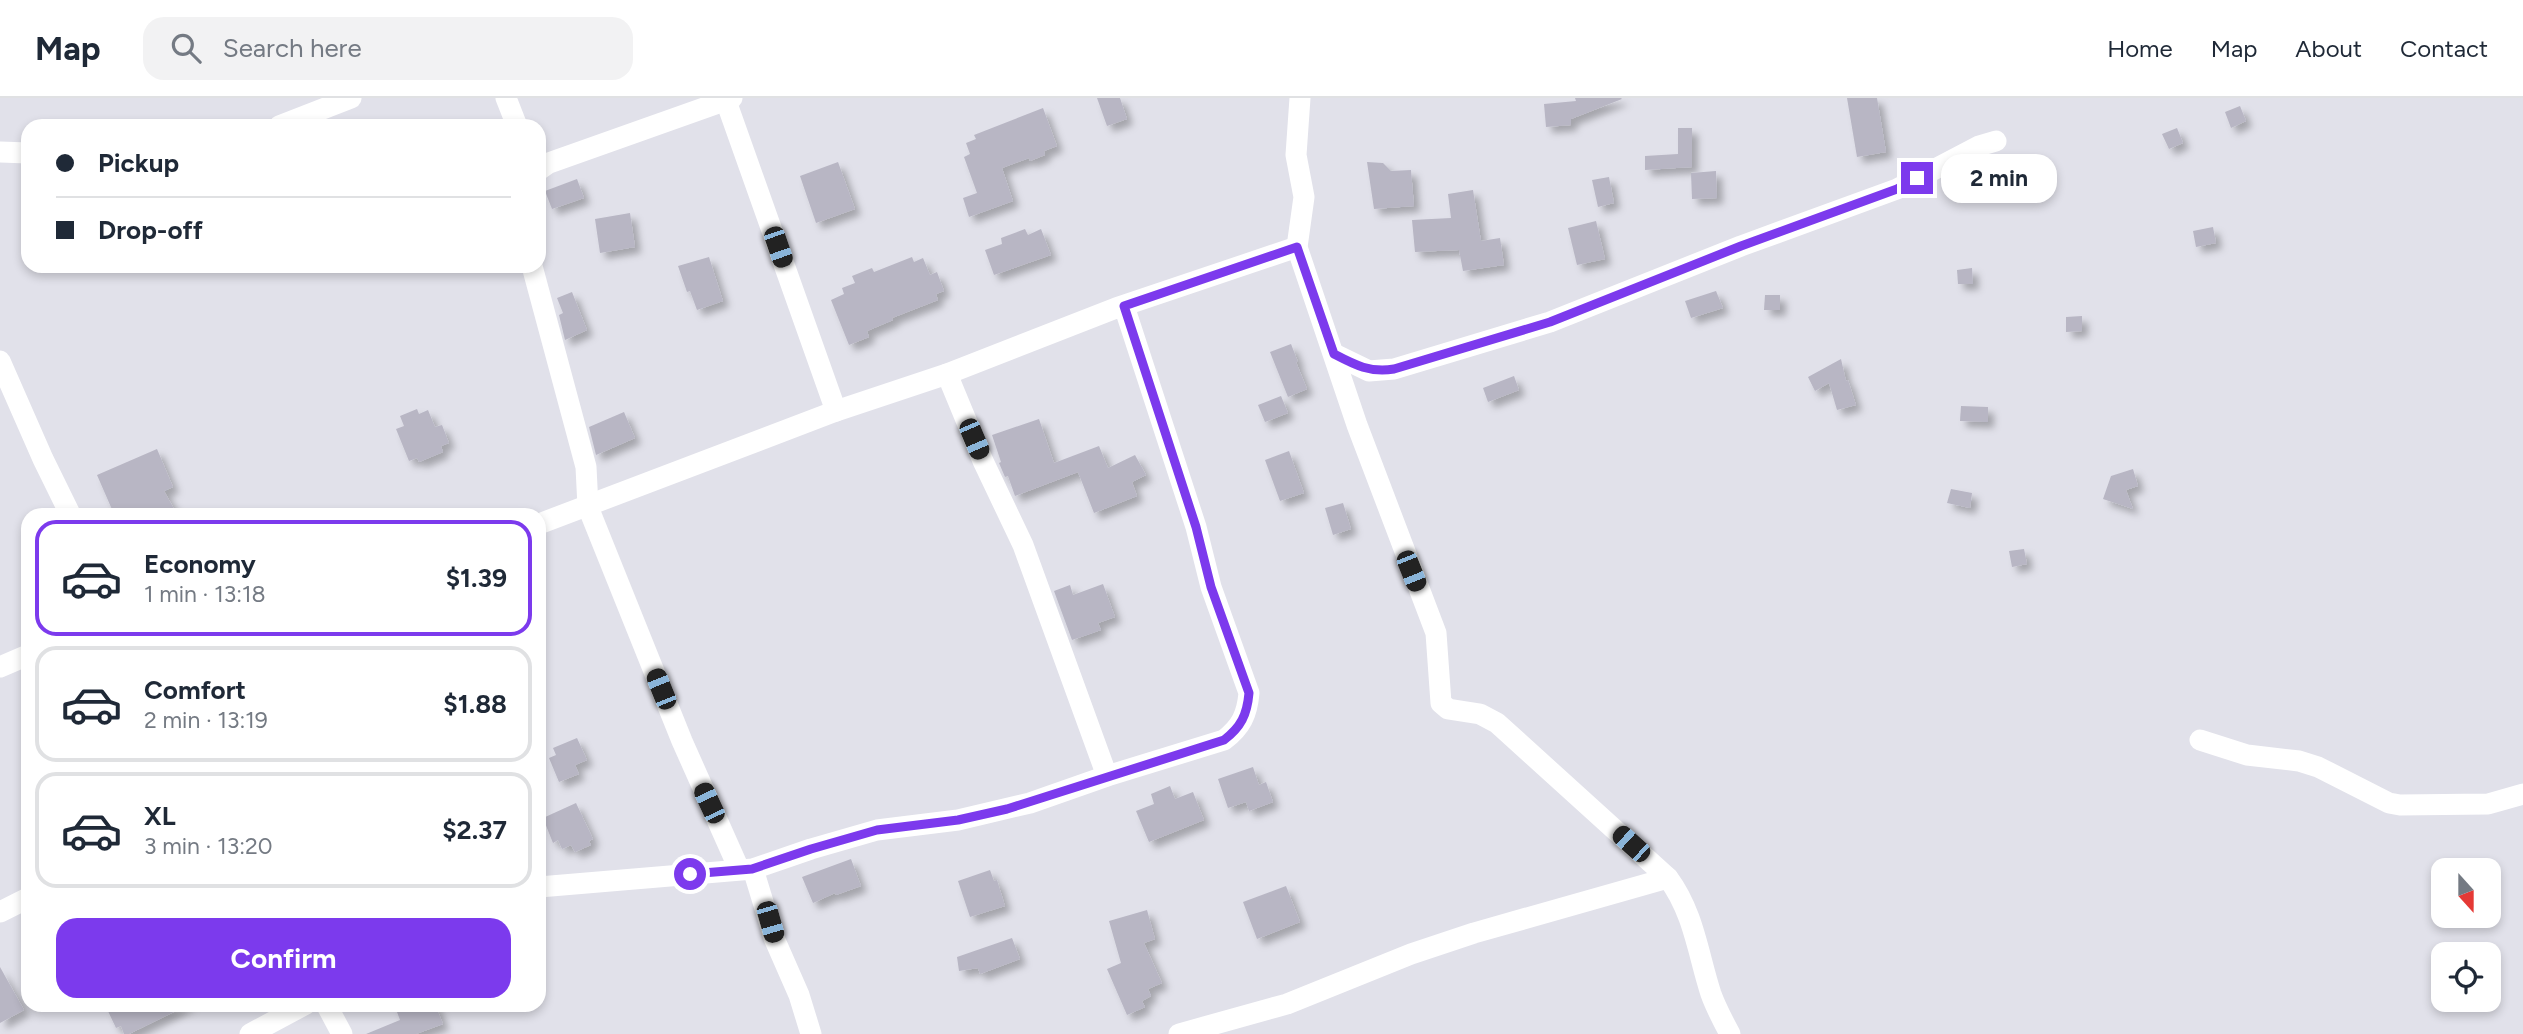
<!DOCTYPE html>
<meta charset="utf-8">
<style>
body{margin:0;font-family:Figtree,sans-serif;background:#f2f2f3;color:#1f2937;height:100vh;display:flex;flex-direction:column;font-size:26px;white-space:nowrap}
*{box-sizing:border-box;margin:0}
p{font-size:23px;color:#747a83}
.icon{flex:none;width:38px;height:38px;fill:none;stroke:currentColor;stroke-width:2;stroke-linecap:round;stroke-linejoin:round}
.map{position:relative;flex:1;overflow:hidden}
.side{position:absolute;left:21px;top:410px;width:525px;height:504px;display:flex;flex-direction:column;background:#fff;border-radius:21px;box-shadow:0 4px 10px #0003}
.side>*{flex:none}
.banner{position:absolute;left:21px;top:21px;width:525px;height:154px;border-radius:21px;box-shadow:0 4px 10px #0003;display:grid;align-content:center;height:154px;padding:0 35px;background:#fff}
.needle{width:46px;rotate:159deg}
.tools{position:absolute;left:2431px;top:760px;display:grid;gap:14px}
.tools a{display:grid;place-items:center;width:70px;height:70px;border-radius:14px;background:#fff;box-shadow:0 4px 10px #0003;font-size:35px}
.end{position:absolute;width:32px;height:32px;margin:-16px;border:9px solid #7c3aed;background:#fff;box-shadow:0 0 0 4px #fff}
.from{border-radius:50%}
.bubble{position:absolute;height:49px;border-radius:21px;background:#fff;box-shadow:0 4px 10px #0003;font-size:23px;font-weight:700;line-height:49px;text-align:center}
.car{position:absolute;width:21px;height:42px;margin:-21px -10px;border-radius:9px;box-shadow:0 0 5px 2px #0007;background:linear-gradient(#222 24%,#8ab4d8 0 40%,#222 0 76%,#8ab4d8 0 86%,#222 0)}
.banner b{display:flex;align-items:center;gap:24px;height:66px;font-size:26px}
.banner b+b{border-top:2px solid #e0e1e3}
.banner i{width:18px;height:18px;background:#1f2937}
ul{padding:12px 0 0;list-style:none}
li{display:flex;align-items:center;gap:21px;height:116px;margin:0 14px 10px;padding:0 21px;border:4px solid #e0e1e3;border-radius:21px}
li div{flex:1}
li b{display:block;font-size:26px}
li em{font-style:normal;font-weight:700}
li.selected{border-color:#7c3aed}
li>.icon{width:63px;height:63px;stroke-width:1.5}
.cta{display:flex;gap:14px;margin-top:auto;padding:14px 35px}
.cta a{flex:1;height:80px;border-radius:21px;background:#7c3aed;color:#fff;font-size:28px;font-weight:700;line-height:80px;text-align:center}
header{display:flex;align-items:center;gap:42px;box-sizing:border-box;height:98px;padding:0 35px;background:#fff;border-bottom:2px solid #e0e1e3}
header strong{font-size:33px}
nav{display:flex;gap:38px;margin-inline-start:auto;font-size:24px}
.search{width:490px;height:63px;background:#f2f2f3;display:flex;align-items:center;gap:18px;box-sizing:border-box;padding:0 24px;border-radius:21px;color:#747a83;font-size:26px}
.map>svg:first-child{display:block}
</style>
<header>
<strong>Map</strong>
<div class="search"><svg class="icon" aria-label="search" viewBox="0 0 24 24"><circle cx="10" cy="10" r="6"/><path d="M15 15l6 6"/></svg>Search here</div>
<nav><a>Home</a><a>Map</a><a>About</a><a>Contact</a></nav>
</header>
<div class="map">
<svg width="2523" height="936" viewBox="0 0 2523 936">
<defs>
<filter id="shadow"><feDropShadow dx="6" dy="6" stdDeviation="3.5" flood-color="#0004"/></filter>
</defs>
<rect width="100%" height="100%" fill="#e1e1ea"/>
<g fill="#b8b6c4" filter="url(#shadow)">
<path d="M 1097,0 L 1120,0 L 1127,21 L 1107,28 Z"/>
<path d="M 1575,0 L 1621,0 L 1622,1 L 1571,21 L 1571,27 L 1546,29 L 1544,6 L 1576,3 Z"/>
<path d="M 1847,0 L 1877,0 L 1886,54 L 1857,59 Z"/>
<path d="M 2240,8 L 2246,23 L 2231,30 L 2225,14 Z"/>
<path d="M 1043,10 L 1057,48 L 1044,53 L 1045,57 L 1030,63 L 1029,60 L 1002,70 L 1013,103 L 969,119 L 963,100 L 977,95 L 964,59 L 970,56 L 966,45 L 976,41 L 974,37 Z"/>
<path d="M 1678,30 L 1692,30 L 1692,69 L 1645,72 L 1645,58 L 1678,56 Z"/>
<path d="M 2177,30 L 2183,45 L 2169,51 L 2162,36 Z"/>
<path d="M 838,64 L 855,111 L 816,125 L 800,78 Z"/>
<path d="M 1367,64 L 1383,65 L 1391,73 L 1411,72 L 1414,108 L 1374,111 Z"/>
<path d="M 1716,73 L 1717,100 L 1692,101 L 1691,75 Z"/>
<path d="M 1609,79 L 1614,105 L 1598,109 L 1592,82 Z"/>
<path d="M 577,81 L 584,100 L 552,111 L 545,93 Z"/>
<path d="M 1473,92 L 1481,143 L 1500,140 L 1504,167 L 1463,173 L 1459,152 L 1415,154 L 1412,122 L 1451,120 L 1448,96 Z"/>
<path d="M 630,115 L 635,149 L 600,155 L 595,121 Z"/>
<path d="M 1596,123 L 1605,161 L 1577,167 L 1568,130 Z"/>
<path d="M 2213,129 L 2216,145 L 2196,149 L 2193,133 Z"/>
<path d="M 1025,131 L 1028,137 L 1041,131 L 1051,157 L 994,177 L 985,152 L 1002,146 L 1001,140 Z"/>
<path d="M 709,159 L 723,203 L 697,212 L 690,193 L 687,194 L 678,168 Z"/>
<path d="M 912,159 L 914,164 L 923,160 L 930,177 L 937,174 L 944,193 L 936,196 L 938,202 L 892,220 L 893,222 L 867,233 L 869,239 L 849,247 L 831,202 L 844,196 L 842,190 L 855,185 L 852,178 L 872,170 L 874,174 Z"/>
<path d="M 1972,170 L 1973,186 L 1958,186 L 1957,172 Z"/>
<path d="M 1716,193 L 1723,210 L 1691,220 L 1685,203 Z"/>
<path d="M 572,194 L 587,232 L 565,242 L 559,217 L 563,215 L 557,200 Z"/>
<path d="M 1765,197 L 1780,197 L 1780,212 L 1764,212 Z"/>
<path d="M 2082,218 L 2082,233 L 2066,234 L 2066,219 Z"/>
<path d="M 1291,246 L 1298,264 L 1296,264 L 1307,291 L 1288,299 L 1270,254 Z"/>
<path d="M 1841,261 L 1846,283 L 1848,282 L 1856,307 L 1837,312 L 1829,285 L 1815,293 L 1808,279 Z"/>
<path d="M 1514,278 L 1519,292 L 1488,304 L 1483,290 Z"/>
<path d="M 1281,298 L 1288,315 L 1265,324 L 1258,307 Z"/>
<path d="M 1961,308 L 1988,309 L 1988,324 L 1960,323 Z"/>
<path d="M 417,311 L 419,316 L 428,312 L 435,329 L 442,327 L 449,345 L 441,348 L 443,354 L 419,364 L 417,360 L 409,363 L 396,331 L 404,328 L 400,318 Z"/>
<path d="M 624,314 L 635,340 L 596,357 L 589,329 Z"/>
<path d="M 1039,321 L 1054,365 L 1099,348 L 1108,370 L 1135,357 L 1146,377 L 1132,384 L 1137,398 L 1094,415 L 1078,374 L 1015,398 L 1008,378 L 1005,379 L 999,365 L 1001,364 L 992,337 Z"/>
<path d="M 157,351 L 173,389 L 164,393 L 177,416 L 114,416 L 97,377 Z"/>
<path d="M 1289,353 L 1304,395 L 1280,403 L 1265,362 Z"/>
<path d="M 2133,371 L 2138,388 L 2126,392 L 2133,411 L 2103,401 L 2111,378 Z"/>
<path d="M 1951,391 L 1972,395 L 1970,410 L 1947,405 Z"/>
<path d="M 1343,405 L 1351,431 L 1333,437 L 1325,410 Z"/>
<path d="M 2024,451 L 2027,466 L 2012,469 L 2009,453 Z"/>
<path d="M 1103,486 L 1115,519 L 1098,525 L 1101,532 L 1072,542 L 1054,493 L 1070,487 L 1073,497 Z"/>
<path d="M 577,640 L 587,662 L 575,667 L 579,676 L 559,684 L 549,660 L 556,657 L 553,650 Z"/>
<path d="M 1253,669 L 1259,687 L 1266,684 L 1273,704 L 1249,713 L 1246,704 L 1228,710 L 1218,681 Z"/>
<path d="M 1170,688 L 1175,701 L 1193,694 L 1204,722 L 1149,744 L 1136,713 L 1154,706 L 1151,696 Z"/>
<path d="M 576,705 L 593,741 L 589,743 L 591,747 L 575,754 L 571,747 L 562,751 L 558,742 L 553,745 L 543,720 Z"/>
<path d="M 851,761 L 861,788 L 836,797 L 835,795 L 813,805 L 802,779 Z"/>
<path d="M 990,772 L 994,783 L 997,782 L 1005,808 L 970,819 L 958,783 Z"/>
<path d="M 1286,788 L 1300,824 L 1257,841 L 1243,804 Z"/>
<path d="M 1147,812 L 1155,841 L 1144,845 L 1162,885 L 1148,891 L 1151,898 L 1142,903 L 1145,909 L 1127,917 L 1107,871 L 1121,865 L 1109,823 Z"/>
<path d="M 1012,840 L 1020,861 L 980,876 L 978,870 L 959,873 L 957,859 Z"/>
<path d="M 0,869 L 24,912 L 0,925 Z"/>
<path d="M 116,906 L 190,906 L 129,936 L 124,936 L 121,928 L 116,930 L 107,911 Z"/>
<path d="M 394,906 L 416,906 L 418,911 L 435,906 L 443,926 L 416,936 L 366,936 L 400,922 Z"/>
</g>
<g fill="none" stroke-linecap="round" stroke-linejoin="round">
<g stroke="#fff" stroke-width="21">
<path d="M 506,0 L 517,28"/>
<path d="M 1300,0 L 1296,57 L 1304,99 L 1297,149 L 1357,327 L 1436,535 L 1441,605 L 1448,611 L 1480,616 L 1497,625 L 1668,780 C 1694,815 1698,856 1711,896 C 1716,910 1723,923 1730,936"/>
<path d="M 726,3 L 836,313"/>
<path d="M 279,28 L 351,0"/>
<path d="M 0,54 L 28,55"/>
<path d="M 539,72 L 549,65 L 732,0"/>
<path d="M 532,168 L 586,369 L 588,409 L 682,643 L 739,771"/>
<path d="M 1334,256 L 1369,273 L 1394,271 L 1550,224 L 1741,148 L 1897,91 L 1979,48 L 1996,43"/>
<path d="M 0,263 L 43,361 L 70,416"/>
<path d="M 947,276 L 983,363 L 1023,447 L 1107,678"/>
<path d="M 539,426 L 836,313 L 947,276 L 1116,210 L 1297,149"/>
<path d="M 0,569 L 28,557"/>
<path d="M 2200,642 L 2247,657 L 2299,663 L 2318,669 L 2389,705 L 2400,707 L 2488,706 L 2523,696"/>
<path d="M 753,771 L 774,840 L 799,897 L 811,936"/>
<path d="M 539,789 L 753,771 L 811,751 L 877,732 L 958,722 L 1030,705 L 1107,678 L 1224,642 C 1241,629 1247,617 1249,595 L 1211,489 L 1196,429 L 1124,208"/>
<path d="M 0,814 L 28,800"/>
<path d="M 326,906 L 342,936"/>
<path d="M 250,936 L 306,906"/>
<path d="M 1179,936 L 1287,906 L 1411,856 L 1474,835 L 1668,780"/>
</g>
</g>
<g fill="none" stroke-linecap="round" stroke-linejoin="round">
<path stroke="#7c3aed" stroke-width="9" d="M 690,776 L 752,771 L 811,751 L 877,732 L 958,722 L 1007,711 L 1224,642 C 1241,629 1247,617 1249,595 L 1211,489 L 1196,429 L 1124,208 L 1297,149 L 1334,256 C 1355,267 1370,275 1394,271 L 1550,224 L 1741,148 L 1897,91 L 1917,80"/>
</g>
</svg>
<div class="tools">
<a><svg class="needle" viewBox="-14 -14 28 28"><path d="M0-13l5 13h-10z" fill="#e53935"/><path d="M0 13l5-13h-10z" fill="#747a83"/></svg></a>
<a><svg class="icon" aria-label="locate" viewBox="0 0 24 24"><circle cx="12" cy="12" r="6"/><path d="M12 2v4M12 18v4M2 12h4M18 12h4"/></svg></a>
</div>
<i class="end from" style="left:690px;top:776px"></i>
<i class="end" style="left:1917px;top:80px"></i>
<div class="bubble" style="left:1941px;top:56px;width:116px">2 min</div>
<i class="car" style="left:778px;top:149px;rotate:161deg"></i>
<i class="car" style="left:974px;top:341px;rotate:157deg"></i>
<i class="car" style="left:1411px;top:473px;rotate:158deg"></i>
<i class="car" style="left:661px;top:591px;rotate:338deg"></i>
<i class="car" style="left:709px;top:705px;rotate:335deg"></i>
<i class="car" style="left:1631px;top:746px;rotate:312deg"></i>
<i class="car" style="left:770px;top:824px;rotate:164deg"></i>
<div class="banner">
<b><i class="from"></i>Pickup</b>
<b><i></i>Drop-off</b>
</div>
<section class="side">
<ul>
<li class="selected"><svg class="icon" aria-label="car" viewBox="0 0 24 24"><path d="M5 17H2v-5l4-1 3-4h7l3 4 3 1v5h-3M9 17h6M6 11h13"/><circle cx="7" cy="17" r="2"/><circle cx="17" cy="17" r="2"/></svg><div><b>Economy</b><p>1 min · 13:18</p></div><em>$1.39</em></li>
<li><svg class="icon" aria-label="car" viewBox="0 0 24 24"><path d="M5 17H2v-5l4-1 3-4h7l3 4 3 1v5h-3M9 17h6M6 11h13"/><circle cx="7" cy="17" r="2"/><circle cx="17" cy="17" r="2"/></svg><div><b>Comfort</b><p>2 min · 13:19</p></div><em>$1.88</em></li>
<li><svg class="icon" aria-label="car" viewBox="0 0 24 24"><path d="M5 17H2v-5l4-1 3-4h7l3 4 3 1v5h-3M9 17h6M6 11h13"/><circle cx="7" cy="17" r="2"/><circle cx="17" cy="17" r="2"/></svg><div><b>XL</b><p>3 min · 13:20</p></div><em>$2.37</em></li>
</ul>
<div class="cta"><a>Confirm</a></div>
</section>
</div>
